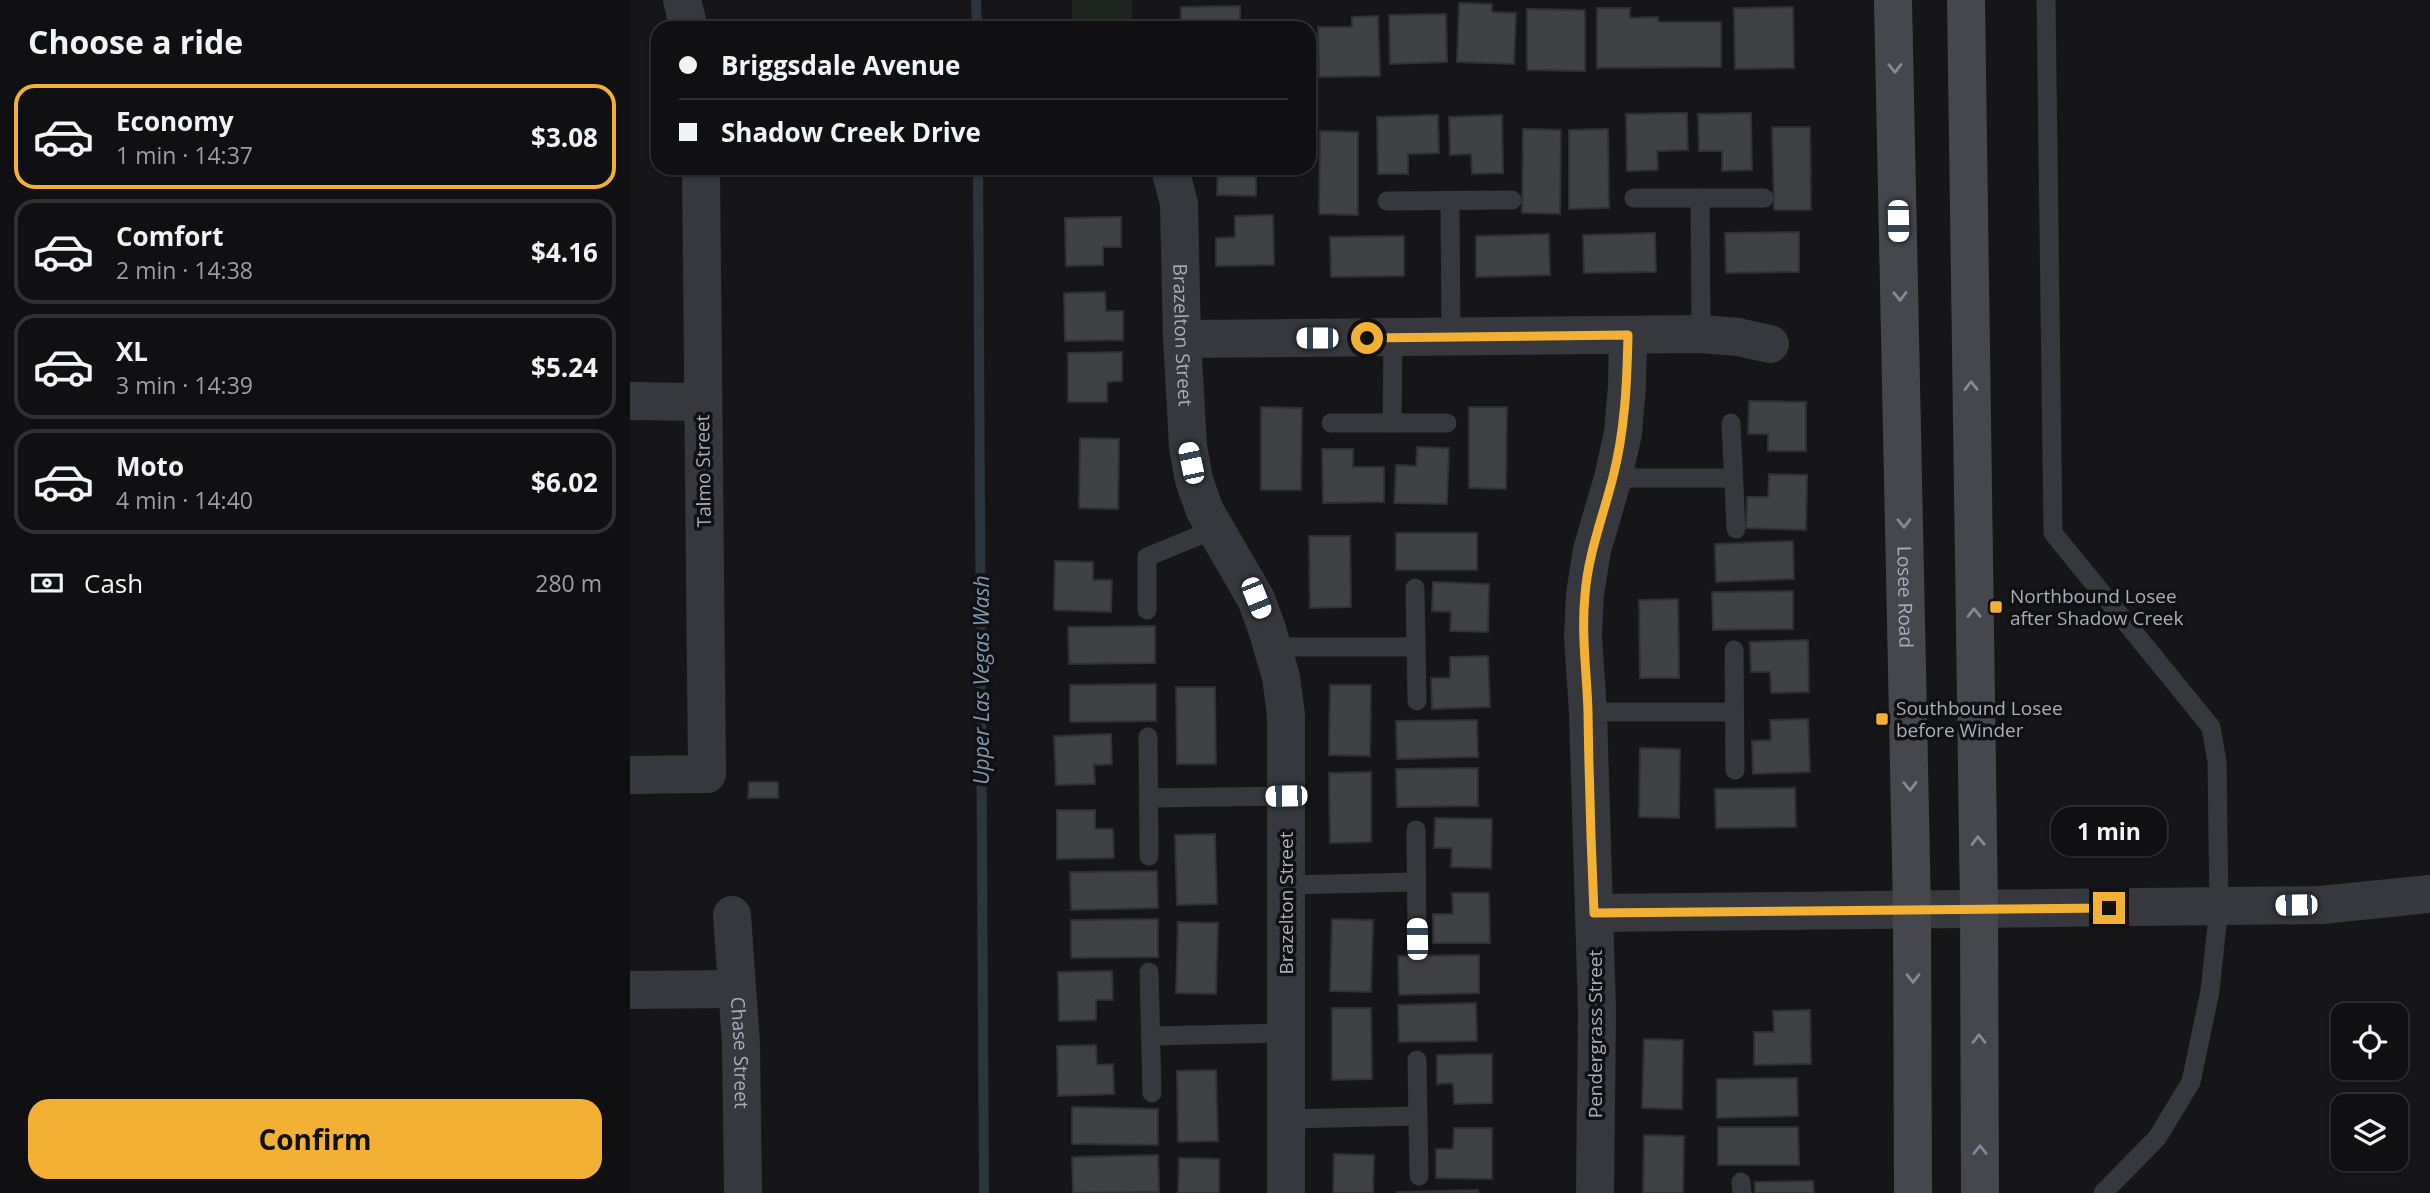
<!DOCTYPE html>
<meta charset="utf-8">
<style>
body{margin:0;font-family:"Open Sans",sans-serif;background:#19191b;color:#f1f3f6;height:100vh;display:flex;flex-direction:column;font-size:26px;white-space:nowrap}
*{box-sizing:border-box;margin:0}
p{font-size:23px;color:#9c9d9f}
.icon{flex:none;width:38px;height:38px;fill:none;stroke:currentColor;stroke-width:2;stroke-linecap:round;stroke-linejoin:round}
.map{position:relative;flex:1;overflow:hidden}
.sheet{display:flex;flex-direction:column;background:#101012;width:630px}
.sheet>*{flex:none}
.banner{position:absolute;left:21px;top:21px;width:665px;height:154px;border-radius:21px;box-shadow:0 2px 5px #0004,0 0 0 2px #303032;display:grid;align-content:center;height:154px;padding:0 28px;background:#101012}
.controls{position:absolute;left:1701px;top:1003px;display:grid;gap:14px}
.controls a{display:grid;place-items:center;width:77px;height:77px;border-radius:14px;background:#101012;box-shadow:0 2px 5px #0004,0 0 0 2px #303032;font-size:35px}
.end{position:absolute;width:32px;height:32px;margin:-16px;border:9px solid #f2b134;background:#111;box-shadow:0 0 0 4px #111}
.from{border-radius:50%}
.bubble{position:absolute;height:49px;border-radius:21px;background:#101012;box-shadow:0 2px 5px #0004,0 0 0 2px #303032;font-size:23px;font-weight:700;line-height:49px;text-align:center}
.car{position:absolute;width:21px;height:42px;margin:-21px -10px;border-radius:9px;box-shadow:0 0 5px 2px #0007;background:linear-gradient(#fff 24%,#345 0 40%,#fff 0 76%,#345 0 86%,#fff 0)}
.banner b{display:flex;align-items:center;gap:24px;height:66px;font-size:26px}
.banner b+b{border-top:2px solid #303032}
.banner i{width:18px;height:18px;background:#f1f3f6}
ul{padding:0;list-style:none}
li{display:flex;align-items:center;gap:21px;height:105px;margin:0 14px 10px;padding:0 14px;border:4px solid #303032;border-radius:21px}
li div{flex:1}
li b{display:block;font-size:26px}
li em{font-style:normal;font-weight:700}
li.on{border-color:#f2b134}
li>.icon{width:63px;height:63px;stroke-width:1.5}
h2{padding:0 28px;font-size:32px;line-height:84px}
.pay{display:flex;align-items:center;gap:18px;height:77px;padding:0 28px;font-size:26px}
.pay p{margin-inline-start:auto}
.button{display:flex;gap:14px;margin-top:auto;padding:14px 28px}
.button a{flex:1;height:80px;border-radius:21px;background:#f2b134;color:#111;font-size:28px;font-weight:700;line-height:80px;text-align:center}
main{display:flex;flex:1;min-height:0}
.map>svg:first-child{display:block}
</style>
<main>
<section class="sheet">
<h2>Choose a ride</h2>
<ul>
<li class="on"><svg class="icon" aria-label="car" viewBox="0 0 24 24"><path d="M5 17H2v-5l4-1 3-4h7l3 4 3 1v5h-3M9 17h6M6 11h13"/><circle cx="7" cy="17" r="2"/><circle cx="17" cy="17" r="2"/></svg><div><b>Economy</b><p>1 min · 14:37</p></div><em>$3.08</em></li>
<li><svg class="icon" aria-label="car" viewBox="0 0 24 24"><path d="M5 17H2v-5l4-1 3-4h7l3 4 3 1v5h-3M9 17h6M6 11h13"/><circle cx="7" cy="17" r="2"/><circle cx="17" cy="17" r="2"/></svg><div><b>Comfort</b><p>2 min · 14:38</p></div><em>$4.16</em></li>
<li><svg class="icon" aria-label="car" viewBox="0 0 24 24"><path d="M5 17H2v-5l4-1 3-4h7l3 4 3 1v5h-3M9 17h6M6 11h13"/><circle cx="7" cy="17" r="2"/><circle cx="17" cy="17" r="2"/></svg><div><b>XL</b><p>3 min · 14:39</p></div><em>$5.24</em></li>
<li><svg class="icon" aria-label="car" viewBox="0 0 24 24"><path d="M5 17H2v-5l4-1 3-4h7l3 4 3 1v5h-3M9 17h6M6 11h13"/><circle cx="7" cy="17" r="2"/><circle cx="17" cy="17" r="2"/></svg><div><b>Moto</b><p>4 min · 14:40</p></div><em>$6.02</em></li>
</ul>
<div class="pay"><svg class="icon" aria-label="cash" viewBox="0 0 24 24"><path d="M3 7h18v10H3z"/><circle cx="12" cy="12" r="2"/></svg>Cash<p>280 m</p></div>
<div class="button"><a>Confirm</a></div>
</section>
<div class="map">
<svg width="1800" height="1193" viewBox="0 0 1800 1193">
<rect width="100%" height="100%" fill="#161618"/>
<rect fill="#1e261f" x="442" y="0" width="60" height="28"/>
<g fill="none" stroke-linecap="round" stroke-linejoin="round">
<g stroke="#2c353c" stroke-width="10">
<path d="M 346,0 L 347,28"/>
<path d="M 348,168 L 354,1193"/>
</g>
</g>
<g fill="#404145" stroke="#303034" stroke-width="2">
<path d="M 829,3 L 862,4 L 862,12 L 886,13 L 884,64 L 827,62 Z"/>
<path d="M 610,6 L 610,28 L 551,28 L 551,7 Z"/>
<path d="M 1163,7 L 1164,68 L 1105,69 L 1104,8 Z"/>
<path d="M 967,8 L 1000,8 L 1000,18 L 1028,17 L 1028,22 L 1091,22 L 1091,67 L 967,68 Z"/>
<path d="M 897,9 L 955,10 L 955,71 L 897,70 Z"/>
<path d="M 816,14 L 817,62 L 760,64 L 759,15 Z"/>
<path d="M 748,16 L 750,76 L 689,77 L 688,27 L 722,27 L 722,17 Z"/>
<rect x="619" y="20" width="36" height="8"/>
<path d="M 1057,113 L 1058,150 L 1027,151 L 1028,170 L 997,171 L 996,114 Z"/>
<path d="M 1121,113 L 1122,170 L 1092,171 L 1092,151 L 1069,151 L 1068,114 Z"/>
<path d="M 808,115 L 809,153 L 778,154 L 778,174 L 748,174 L 747,117 Z"/>
<path d="M 872,115 L 873,173 L 842,174 L 841,154 L 820,155 L 819,117 Z"/>
<path d="M 1142,127 L 1180,127 L 1181,210 L 1144,210 Z"/>
<path d="M 893,129 L 931,130 L 930,214 L 892,213 Z"/>
<path d="M 978,129 L 979,208 L 939,209 L 939,130 Z"/>
<path d="M 690,131 L 728,132 L 728,215 L 689,214 Z"/>
<path d="M 588,168 L 626,168 L 626,196 L 587,195 Z"/>
<path d="M 643,215 L 644,265 L 586,266 L 586,238 L 605,237 L 605,216 Z"/>
<path d="M 491,217 L 491,247 L 473,247 L 473,265 L 436,266 L 435,218 Z"/>
<path d="M 1169,232 L 1169,272 L 1096,273 L 1095,233 Z"/>
<path d="M 1025,233 L 1026,272 L 954,273 L 953,235 Z"/>
<path d="M 919,234 L 920,275 L 846,277 L 846,236 Z"/>
<path d="M 774,236 L 774,276 L 701,277 L 700,237 Z"/>
<path d="M 475,292 L 476,311 L 493,311 L 493,340 L 435,341 L 434,293 Z"/>
<path d="M 492,352 L 492,381 L 477,382 L 477,402 L 438,402 L 438,353 Z"/>
<path d="M 1119,401 L 1176,402 L 1176,451 L 1138,451 L 1138,434 L 1118,434 Z"/>
<path d="M 631,407 L 672,408 L 671,490 L 631,490 Z"/>
<path d="M 839,407 L 877,407 L 876,489 L 839,488 Z"/>
<path d="M 450,438 L 489,439 L 488,509 L 449,508 Z"/>
<path d="M 787,447 L 819,448 L 817,504 L 764,503 L 766,465 L 786,466 Z"/>
<path d="M 692,449 L 723,449 L 723,467 L 754,467 L 754,502 L 693,503 Z"/>
<path d="M 1139,474 L 1177,475 L 1176,530 L 1116,528 L 1117,497 L 1138,497 Z"/>
<rect x="766" y="533" width="81" height="37"/>
<path d="M 679,536 L 720,536 L 721,607 L 680,608 Z"/>
<path d="M 1163,541 L 1164,579 L 1086,582 L 1085,544 Z"/>
<path d="M 425,561 L 463,562 L 463,580 L 482,580 L 481,612 L 424,610 Z"/>
<path d="M 803,582 L 859,584 L 858,632 L 820,631 L 821,612 L 802,611 Z"/>
<path d="M 1163,591 L 1163,629 L 1083,630 L 1082,592 Z"/>
<path d="M 1048,599 L 1049,678 L 1010,678 L 1009,600 Z"/>
<path d="M 525,626 L 525,663 L 439,664 L 438,627 Z"/>
<path d="M 1178,640 L 1179,692 L 1141,693 L 1140,672 L 1121,672 L 1120,642 Z"/>
<path d="M 858,656 L 860,707 L 802,709 L 801,678 L 820,678 L 820,657 Z"/>
<path d="M 526,684 L 526,721 L 440,722 L 440,685 Z"/>
<path d="M 700,685 L 741,685 L 740,756 L 699,755 Z"/>
<path d="M 546,687 L 585,687 L 586,764 L 547,764 Z"/>
<path d="M 1178,719 L 1180,772 L 1123,774 L 1122,741 L 1141,740 L 1140,720 Z"/>
<path d="M 847,720 L 848,757 L 767,759 L 766,721 Z"/>
<path d="M 481,734 L 482,764 L 464,765 L 465,784 L 426,785 L 424,736 Z"/>
<path d="M 1010,748 L 1050,749 L 1049,818 L 1009,817 Z"/>
<path d="M 848,768 L 848,806 L 767,807 L 766,769 Z"/>
<path d="M 741,772 L 741,842 L 700,843 L 699,773 Z"/>
<path d="M 119,782 L 148,782 L 148,798 L 118,798 Z"/>
<path d="M 1165,788 L 1166,827 L 1086,828 L 1085,789 Z"/>
<path d="M 427,810 L 465,810 L 465,829 L 483,829 L 484,858 L 427,859 Z"/>
<path d="M 805,818 L 862,819 L 861,868 L 821,867 L 822,848 L 804,848 Z"/>
<path d="M 585,834 L 587,904 L 547,905 L 545,835 Z"/>
<path d="M 527,871 L 528,908 L 441,910 L 440,872 Z"/>
<path d="M 822,893 L 859,893 L 860,943 L 803,943 L 803,914 L 823,914 Z"/>
<path d="M 528,919 L 528,957 L 441,958 L 441,920 Z"/>
<path d="M 702,919 L 743,920 L 741,992 L 700,991 Z"/>
<path d="M 548,922 L 588,923 L 586,994 L 546,993 Z"/>
<path d="M 849,955 L 849,993 L 769,995 L 768,956 Z"/>
<path d="M 482,971 L 483,1000 L 466,1000 L 466,1020 L 429,1021 L 428,972 Z"/>
<path d="M 846,1003 L 847,1041 L 769,1042 L 768,1005 Z"/>
<path d="M 702,1008 L 741,1008 L 742,1079 L 702,1080 Z"/>
<path d="M 1180,1010 L 1181,1064 L 1124,1065 L 1124,1032 L 1144,1032 L 1143,1011 Z"/>
<path d="M 1014,1039 L 1053,1040 L 1052,1109 L 1012,1108 Z"/>
<path d="M 466,1045 L 467,1065 L 483,1064 L 484,1094 L 428,1096 L 427,1046 Z"/>
<path d="M 862,1054 L 862,1103 L 824,1104 L 823,1083 L 807,1084 L 807,1055 Z"/>
<path d="M 586,1070 L 588,1141 L 548,1142 L 547,1071 Z"/>
<path d="M 1167,1078 L 1168,1116 L 1087,1118 L 1087,1079 Z"/>
<path d="M 442,1107 L 528,1109 L 528,1145 L 442,1144 Z"/>
<path d="M 1088,1127 L 1168,1127 L 1169,1165 L 1088,1165 Z"/>
<path d="M 824,1128 L 862,1128 L 862,1179 L 806,1178 L 806,1149 L 823,1149 Z"/>
<path d="M 1014,1135 L 1054,1136 L 1053,1193 L 1013,1193 Z"/>
<path d="M 704,1154 L 744,1155 L 743,1193 L 703,1193 Z"/>
<path d="M 528,1155 L 529,1192 L 443,1193 L 442,1157 Z"/>
<path d="M 549,1158 L 589,1159 L 589,1193 L 548,1193 Z"/>
<path d="M 1183,1181 L 1184,1193 L 1125,1193 L 1125,1182 Z"/>
<path d="M 848,1190 L 848,1193 L 767,1193 L 767,1192 Z"/>
</g>
<g fill="none" stroke-linecap="round" stroke-linejoin="round">
<g stroke="#37383d" stroke-width="19">
<path d="M 1416,0 L 1423,533 L 1581,727 L 1587,762 L 1589,906 L 1580,991 L 1561,1082 L 1527,1138 L 1473,1193"/>
<path d="M 1004,198 L 1134,198"/>
<path d="M 1070,198 L 1071,334"/>
<path d="M 757,201 L 882,200"/>
<path d="M 820,201 L 821,337"/>
<path d="M 701,423 L 817,423"/>
<path d="M 762,423 L 763,338"/>
<path d="M 1101,423 L 1106,529"/>
<path d="M 983,478 L 1103,478"/>
<path d="M 785,588 L 787,701"/>
<path d="M 517,610 L 517,557 L 585,529"/>
<path d="M 643,647 L 786,647"/>
<path d="M 1104,650 L 1105,770"/>
<path d="M 958,712 L 1104,712"/>
<path d="M 518,737 L 519,856"/>
<path d="M 519,798 L 656,796"/>
<path d="M 786,830 L 787,939"/>
<path d="M 656,885 L 786,882"/>
<path d="M 519,972 L 522,1093"/>
<path d="M 521,1036 L 656,1033"/>
<path d="M 787,1060 L 789,1176"/>
<path d="M 656,1119 L 788,1116"/>
<path d="M 1111,1182 L 1112,1193"/>
</g>
<g stroke="#37383d" stroke-width="38">
<path d="M 52,0 L 59,28"/>
<path id="s1" d="M 541,172 L 549,204 L 552,339 L 558,446 L 564,480 L 575,511 L 626,599 L 637,629 L 651,677 L 656,715 L 656,1193"/>
<path d="M 552,339 L 1071,334 L 1108,337 L 1140,344"/>
<path d="M 0,401 L 72,402"/>
<path d="M 0,775 L 77,774 L 71,168"/>
<path d="M 964,913 L 1691,905 L 1800,894"/>
<path id="s2" d="M 102,915 L 111,1044 L 113,1193"/>
<path d="M 0,990 L 107,989"/>
<path d="M 965,1193 L 967,1011 L 958,712 L 953,636 L 955,594 L 962,550 L 983,478 L 993,433 L 997,386 L 998,335"/>
</g>
<g stroke="#45474d" stroke-width="38">
<path id="s3" d="M 1263,0 L 1282,910 L 1283,1193"/>
<path d="M 1336,0 L 1349,909 L 1350,1193"/>
</g>
</g>
<defs><path id="oneway-chevron" d="M-2-3.5L2.5 0L-2 3.5" fill="none" stroke-width="1.6" stroke-linecap="round" stroke-linejoin="round" transform="scale(1.75)"/></defs>
<g stroke="#858993">
<use href="#oneway-chevron" transform="translate(1265 68) rotate(89)"/>
<use href="#oneway-chevron" transform="translate(1270 296) rotate(89)"/>
<use href="#oneway-chevron" transform="translate(1341 386) rotate(-91)"/>
<use href="#oneway-chevron" transform="translate(1274 523) rotate(89)"/>
<use href="#oneway-chevron" transform="translate(1344 613) rotate(-91)"/>
<use href="#oneway-chevron" transform="translate(1280 786) rotate(89)"/>
<use href="#oneway-chevron" transform="translate(1348 841) rotate(-91)"/>
<use href="#oneway-chevron" transform="translate(1283 978) rotate(90)"/>
<use href="#oneway-chevron" transform="translate(1349 1039) rotate(-90)"/>
<use href="#oneway-chevron" transform="translate(1350 1150) rotate(-90)"/>
</g>
<g fill="none" stroke-linecap="round" stroke-linejoin="round">
<path stroke="#f2b134" stroke-width="9" d="M 737,338 L 998,335 C 997,383 995,430 983,477 C 973,517 958,554 955,595 C 951,635 957,673 958,712 C 959,779 961,846 964,913 L 1479,908"/>
</g>
<g fill="#f2b134" stroke="#111113" stroke-width="2.5">
<rect x="1359" y="600" width="14" height="14" rx="3.5"/>
<rect x="1245" y="712" width="14" height="14" rx="3.5"/>
</g>
<g text-anchor="middle" dominant-baseline="central" stroke-width="7" stroke-linejoin="round" paint-order="stroke">
<g font-size="19" fill="#a8adb8" stroke="#111113">
<text stroke="none"><textPath href="#s1" startOffset="164">Brazelton Street</textPath></text>
<text transform="translate(73 471) rotate(-91)">Talmo Street</text>
<text stroke="none"><textPath href="#s3" startOffset="597">Losee Road</textPath></text>
<text transform="translate(656 903) rotate(-90)">Brazelton Street</text>
<text transform="translate(965 1034) rotate(-90)">Pendergrass Street</text>
<text stroke="none"><textPath href="#s2" startOffset="138">Chase Street</textPath></text>
</g>
<g font-size="19" fill="#a8adb8" stroke="#111113" text-anchor="start">
<text x="1380" y="596">Northbound Losee<tspan x="1380" dy="22">after Shadow Creek</tspan></text>
<text x="1266" y="708">Southbound Losee<tspan x="1266" dy="22">before Winder</tspan></text>
</g>
<g font-size="21" font-style="italic" fill="#7f9bb3" stroke="#111113">
<text transform="translate(351 680) rotate(-90)">Upper Las Vegas Wash</text>
</g>
</g>
</svg>
<div class="controls">
<a><svg class="icon" aria-label="locate" viewBox="0 0 24 24"><circle cx="12" cy="12" r="6"/><path d="M12 2v4M12 18v4M2 12h4M18 12h4"/></svg></a>
<a><svg class="icon" aria-label="layers" viewBox="0 0 24 24"><path d="M12 4l9 5-9 5-9-5zM3 14l9 5 9-5"/></svg></a>
</div>
<i class="end from" style="left:737px;top:338px"></i>
<i class="end" style="left:1479px;top:908px"></i>
<div class="bubble" style="left:1421px;top:807px;width:116px">1 min</div>
<i class="car" style="left:1268px;top:221px;rotate:179deg"></i>
<i class="car" style="left:687px;top:338px;rotate:270deg"></i>
<i class="car" style="left:561px;top:463px;rotate:348deg"></i>
<i class="car" style="left:626px;top:598px;rotate:158deg"></i>
<i class="car" style="left:656px;top:796px;rotate:269deg"></i>
<i class="car" style="left:1666px;top:905px;rotate:269deg"></i>
<i class="car" style="left:787px;top:939px;rotate:359deg"></i>
<div class="banner">
<b><i class="from"></i>Briggsdale Avenue</b>
<b><i></i>Shadow Creek Drive</b>
</div>
</div>
</main>
